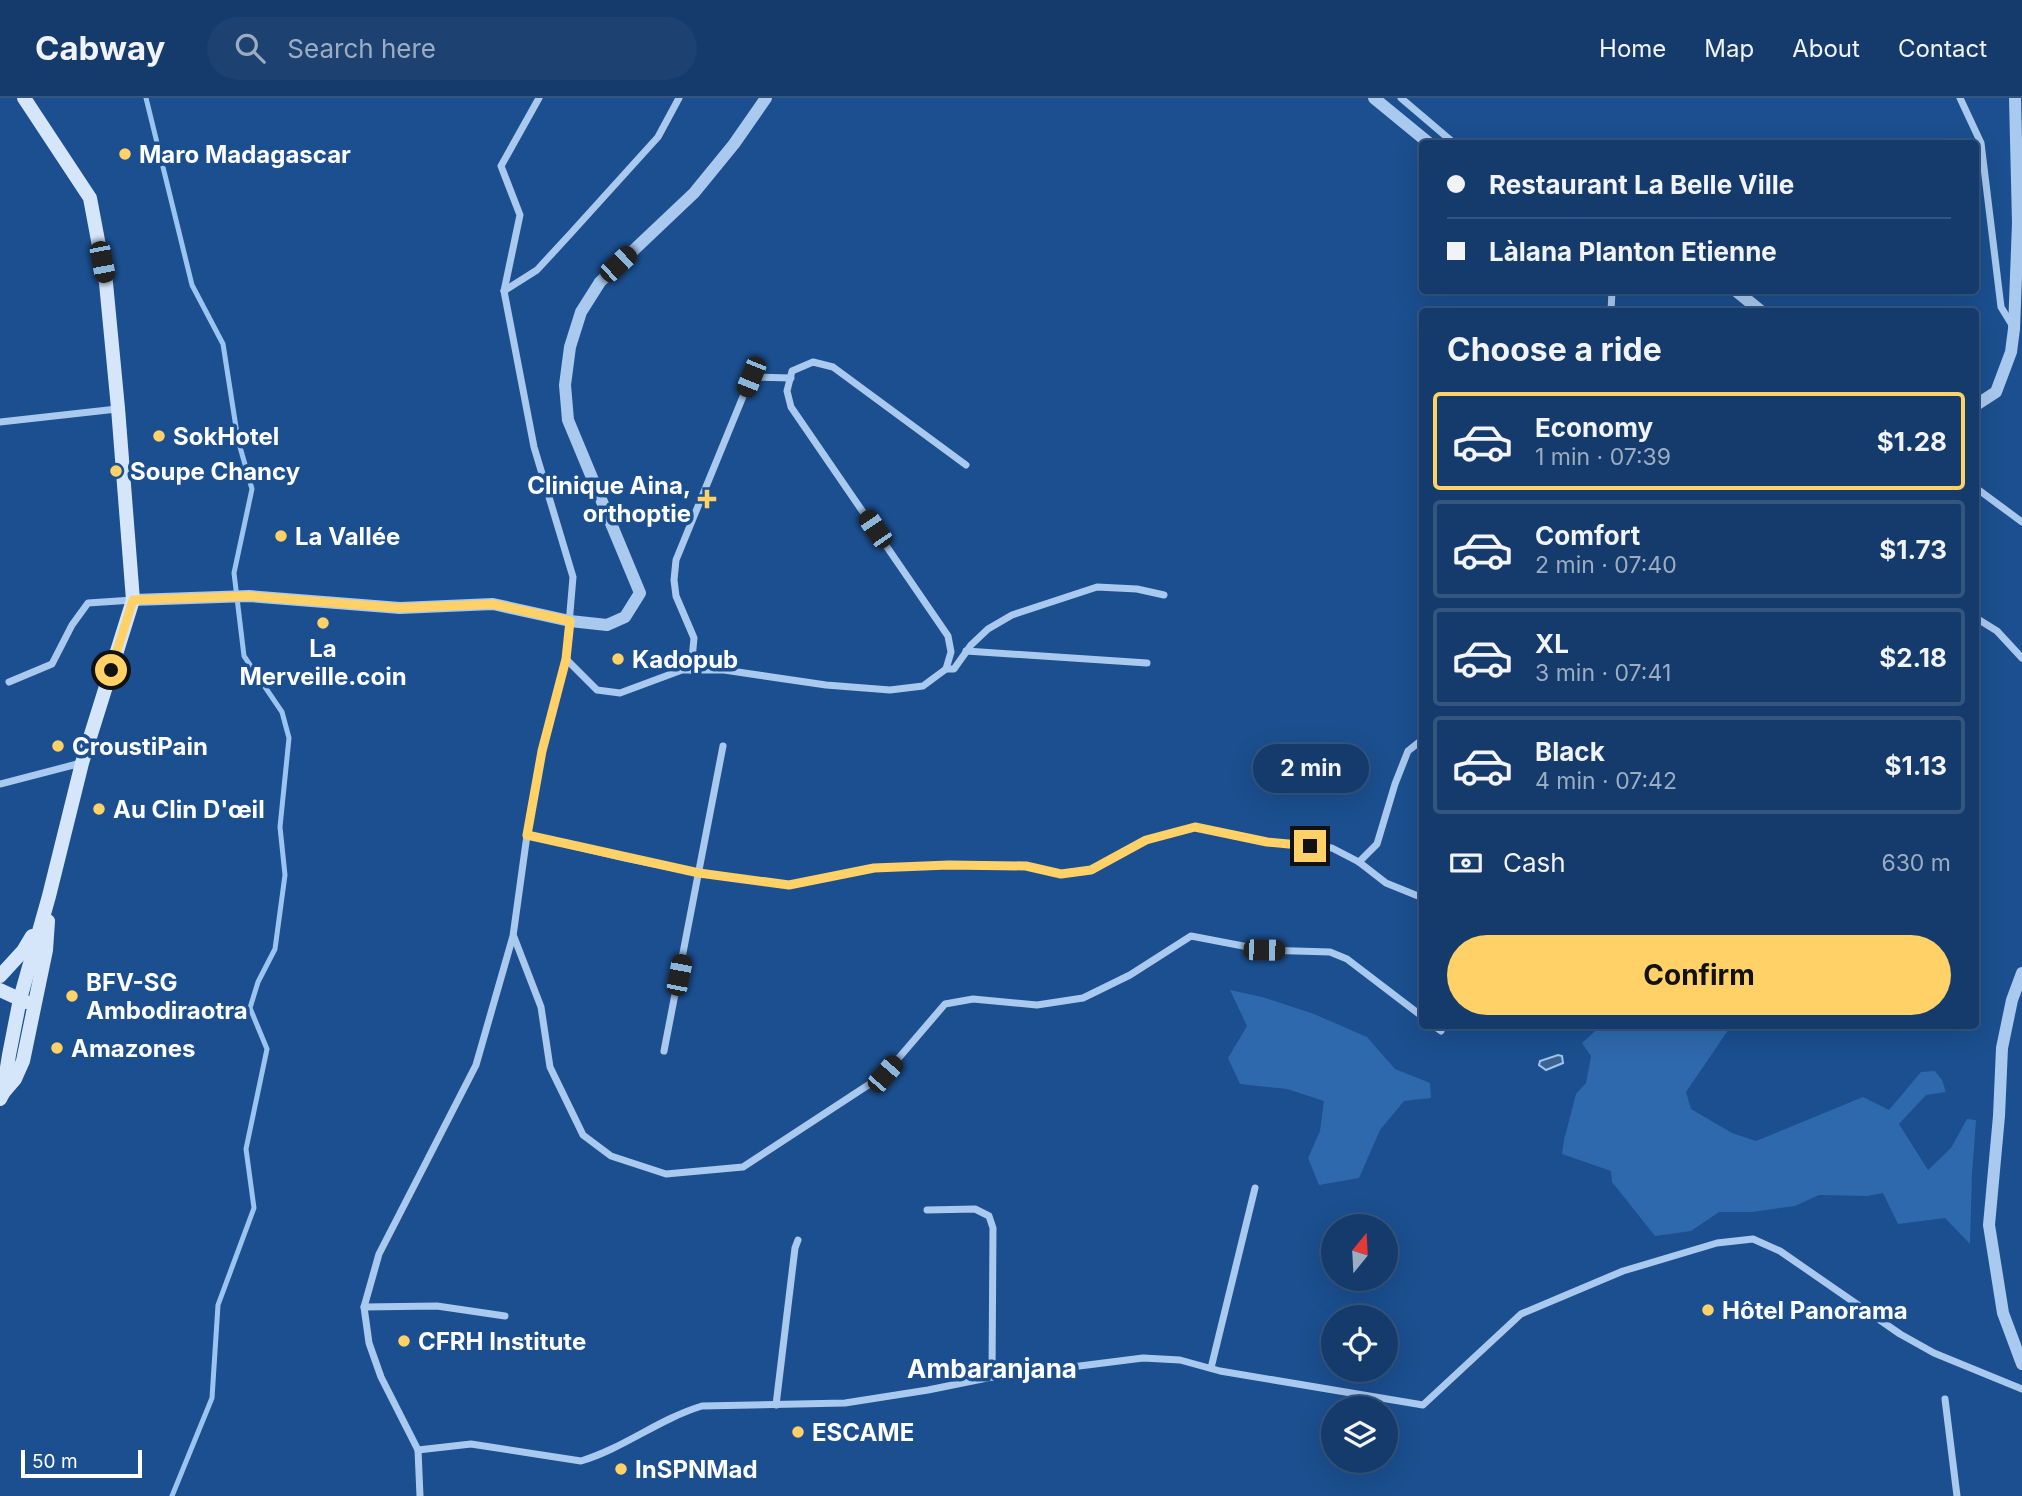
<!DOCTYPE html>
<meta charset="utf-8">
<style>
body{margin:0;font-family:Inter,sans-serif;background:#1d4271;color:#f1f3f6;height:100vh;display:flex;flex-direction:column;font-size:26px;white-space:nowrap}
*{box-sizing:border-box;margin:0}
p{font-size:23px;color:#9dadc1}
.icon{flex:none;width:38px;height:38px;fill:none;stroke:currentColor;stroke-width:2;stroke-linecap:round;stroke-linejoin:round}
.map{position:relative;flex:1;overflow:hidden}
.side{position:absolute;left:1419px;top:210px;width:560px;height:721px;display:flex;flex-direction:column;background:#143b6b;border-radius:7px;box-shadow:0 7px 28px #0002,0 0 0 2px #33557e}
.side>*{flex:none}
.top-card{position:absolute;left:1419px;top:42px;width:560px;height:154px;border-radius:7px;box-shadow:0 7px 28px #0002,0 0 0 2px #33557e;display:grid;align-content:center;height:154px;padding:0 28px;background:#143b6b}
.needle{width:46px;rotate:18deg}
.tools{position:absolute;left:1321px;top:1116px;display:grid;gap:14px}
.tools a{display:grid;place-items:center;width:77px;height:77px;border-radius:50%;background:#143b6b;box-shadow:0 7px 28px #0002,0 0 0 2px #33557e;font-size:35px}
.scale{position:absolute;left:21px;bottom:18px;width:121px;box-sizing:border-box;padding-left:7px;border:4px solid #fff;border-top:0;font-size:19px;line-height:24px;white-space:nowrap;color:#fff;-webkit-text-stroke:5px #1b4f8f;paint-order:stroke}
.end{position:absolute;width:32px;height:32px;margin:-16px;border:9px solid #ffd166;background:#111;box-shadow:0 0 0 4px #111}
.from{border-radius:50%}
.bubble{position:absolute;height:49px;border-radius:24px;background:#143b6b;box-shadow:0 7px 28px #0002,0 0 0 2px #33557e;font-size:23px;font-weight:700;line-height:49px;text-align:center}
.car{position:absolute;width:21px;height:42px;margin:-21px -10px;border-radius:9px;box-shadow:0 0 5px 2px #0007;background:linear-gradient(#222 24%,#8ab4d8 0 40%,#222 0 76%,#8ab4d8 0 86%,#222 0)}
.top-card b{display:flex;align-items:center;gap:24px;height:66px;font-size:26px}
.top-card b+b{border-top:2px solid #33557e}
.top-card i{width:18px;height:18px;background:#f1f3f6}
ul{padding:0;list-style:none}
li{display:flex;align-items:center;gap:21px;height:98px;margin:0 14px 10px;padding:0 14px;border:4px solid #33557e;border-radius:7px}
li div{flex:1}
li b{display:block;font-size:26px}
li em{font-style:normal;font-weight:700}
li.selected{border-color:#ffd166}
li>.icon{width:63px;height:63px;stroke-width:1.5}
h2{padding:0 28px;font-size:32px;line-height:84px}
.pay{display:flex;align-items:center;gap:18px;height:77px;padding:0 28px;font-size:26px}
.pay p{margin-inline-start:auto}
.button{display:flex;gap:14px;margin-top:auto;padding:14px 28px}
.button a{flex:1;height:80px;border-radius:42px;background:#ffd166;color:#111;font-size:28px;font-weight:700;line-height:80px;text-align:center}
header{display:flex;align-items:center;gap:42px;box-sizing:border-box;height:98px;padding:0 35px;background:#143b6b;border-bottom:2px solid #33557e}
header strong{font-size:33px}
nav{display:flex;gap:38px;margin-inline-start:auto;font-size:24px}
.search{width:490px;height:63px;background:#1d4271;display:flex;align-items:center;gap:18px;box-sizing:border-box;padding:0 24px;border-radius:38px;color:#9dadc1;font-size:26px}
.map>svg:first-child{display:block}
</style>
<header>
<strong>Cabway</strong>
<div class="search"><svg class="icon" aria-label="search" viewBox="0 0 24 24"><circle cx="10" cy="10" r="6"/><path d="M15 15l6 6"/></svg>Search here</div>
<nav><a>Home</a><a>Map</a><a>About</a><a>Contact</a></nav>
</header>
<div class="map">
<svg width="2022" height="1398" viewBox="0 0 2022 1398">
<rect width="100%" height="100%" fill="#1b4f8f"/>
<g fill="#2e69ad">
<path d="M 1230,892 L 1262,899 L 1314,916 L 1367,939 L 1395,971 L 1430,985 L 1431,1000 L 1404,1003 L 1380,1032 L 1359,1080 L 1319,1087 L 1308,1060 L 1320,1033 L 1324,1003 L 1287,991 L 1240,986 L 1228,960 L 1247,928 Z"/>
<path d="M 1601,928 L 1731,928 L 1686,994 L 1691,1011 L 1732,1035 L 1756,1043 L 1863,999 L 1889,1012 L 1921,974 L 1935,973 L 1942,982 L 1946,994 L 1926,997 L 1899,1026 L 1928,1072 L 1951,1050 L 1967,1021 L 1976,1022 L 1972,1076 L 1970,1146 L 1945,1120 L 1898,1126 L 1883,1095 L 1867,1098 L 1819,1097 L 1795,1108 L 1752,1114 L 1719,1114 L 1691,1133 L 1655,1138 L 1612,1084 L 1611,1073 L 1562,1056 L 1564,1042 L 1576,996 L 1586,985 L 1591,958 L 1582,945 Z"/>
</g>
<path fill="#3c6290" stroke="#9cc4f0" stroke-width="2" d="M 1558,957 L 1562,958 L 1563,965 L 1546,972 L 1539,967 L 1540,963 Z"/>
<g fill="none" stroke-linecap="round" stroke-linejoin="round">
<path stroke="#9cc4f0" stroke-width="5" d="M 146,0 L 192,187 L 223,246 L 238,342 L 252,391 L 234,475 L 244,558 L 282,614 L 289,640 L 280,729 L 285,777 L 275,851 L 258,884 L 250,910 L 267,951 L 246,1051 L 254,1110 L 218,1207 L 212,1300 L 172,1398"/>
<g stroke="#a9c9ee" stroke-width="7">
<path d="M 1401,0 L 1455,46"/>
<path d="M 1960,0 L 1981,45 L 2001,209 L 2012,227"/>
<path d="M 504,193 L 537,172 L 572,134 L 658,39 L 679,0"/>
<path d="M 1611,214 L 1612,192"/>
<path d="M 0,324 L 117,311"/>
<path d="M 1976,390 L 2022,424"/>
<path d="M 1976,520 L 1997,533 L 2022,560"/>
<path d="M 966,553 L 1147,565"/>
<path d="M 566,561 L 597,592 L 620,595 L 682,572 L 724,572 L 826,587 L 890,592 L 923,588 L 946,571 L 954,571 L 971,547 L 988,531 L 1012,517 L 1097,489 L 1137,491 L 1164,497"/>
<path d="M 946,571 L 951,554 L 948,538 L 791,309 L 787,293 L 792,273 L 813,264 L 833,269 L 966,367"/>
<path d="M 691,572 L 694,540 L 676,498 L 674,482 L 676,462 L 751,279 L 791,280"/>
<path d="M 9,584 L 52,566 L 72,527 L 88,505 L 133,502"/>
<path d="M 0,686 L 81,665"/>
<path d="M 527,737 L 625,760 L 699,775 L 789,787 L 874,770 L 949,767 L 1026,768 L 1061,776 L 1091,772 L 1146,742 L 1195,729 L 1267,744 L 1332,750 L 1359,764 L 1386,785 L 1423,800"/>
<path d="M 1359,764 L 1377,746 L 1395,686 L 1408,653 L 1423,641"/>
<path d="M 514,839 L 541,909 L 550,969 L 583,1037 L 611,1058 L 666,1076 L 743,1069 L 885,976 L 945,906 L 973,901 L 1037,907 L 1083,900 L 1130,877 L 1191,838 L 1264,852 L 1330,854 L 1347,861 L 1423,919"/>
<path d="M 1434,928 L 1441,933"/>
<path d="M 664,953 L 723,648"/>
<path d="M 927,1112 L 975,1111 L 989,1118 L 993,1130 L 992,1279"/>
<path d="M 364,1209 L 437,1208 L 505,1218"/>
<path d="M 1211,1270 L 1255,1090"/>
<path d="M 1945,1301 L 1957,1398"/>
<path d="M 776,1307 L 795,1150 L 798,1142"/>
<path d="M 418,1352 L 471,1346 L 581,1363 C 624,1350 659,1321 702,1308 L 845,1305 L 928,1292 L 992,1279 L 1143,1260 L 1180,1262 L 1220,1273 L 1423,1307 L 1521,1216 L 1623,1173 L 1717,1145 L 1753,1141 L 1780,1153 L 1900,1236 L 1934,1255 L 2022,1291"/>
<path d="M 420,1398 L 418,1352 L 381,1279 L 369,1245 L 364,1209 L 379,1156 L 476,967 L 513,838 L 527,737 L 542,652 L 566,561 L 573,479 L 534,349 L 504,193 L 520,117 L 501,68 L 539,0"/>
</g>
<g stroke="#a9c9ee" stroke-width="12">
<path d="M 1374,0 L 1430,46"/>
<path d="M 1735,192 L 1762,214"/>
<path d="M 1976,307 L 1996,294 L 2011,254 L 2014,231 L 2018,125 L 2015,0"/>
<path d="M 133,502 L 249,498 L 400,510 L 493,506 L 570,523 L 607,527 L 625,519 L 640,495 L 568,322 L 565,287 L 570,249 L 581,214 L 600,184 L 694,95 L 734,46 L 766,0"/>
<path d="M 2022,875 L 2012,902 L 2002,950 L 1999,1018 L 1989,1127 L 2003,1215 L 2022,1266"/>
</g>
<g stroke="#d6e6fa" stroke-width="14">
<path d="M 0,878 L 23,853 L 32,838"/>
<path d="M 0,892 L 26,904"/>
<path d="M 3,995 L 15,981 L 23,963 L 46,852 L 48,823"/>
<path d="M 0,1001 L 3,995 L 9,957 L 20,901 L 49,798 L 82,665 L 133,502 L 118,310 L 106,185 L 90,100 L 24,0"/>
</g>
</g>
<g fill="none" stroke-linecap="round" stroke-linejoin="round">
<path stroke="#ffd166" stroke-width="9" d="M 111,572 L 133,502 L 249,498 L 400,510 L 493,506 L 570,523 L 566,561 L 542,653 L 527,737 L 699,775 L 789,787 L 874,770 L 949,767 L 1026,768 L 1061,776 L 1091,772 L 1146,742 L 1195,729 L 1267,744 L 1310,748"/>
</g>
<g fill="#ffd166" stroke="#1b4f8f" stroke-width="2.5">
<circle cx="125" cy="56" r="7"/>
<circle cx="159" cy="338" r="7"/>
<circle cx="116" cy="373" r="7"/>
<path d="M703.5 390.5h7v7h7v7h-7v7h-7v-7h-7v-7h7z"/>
<circle cx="281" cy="438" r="7"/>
<circle cx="323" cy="525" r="7"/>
<circle cx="618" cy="561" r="7"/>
<circle cx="58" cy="648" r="7"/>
<circle cx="99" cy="711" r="7"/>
<circle cx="72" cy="898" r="7"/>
<circle cx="57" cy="950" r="7"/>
<circle cx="1708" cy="1212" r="7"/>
<circle cx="404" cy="1243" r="7"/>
<circle cx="798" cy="1334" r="7"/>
<circle cx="621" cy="1371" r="7"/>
</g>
<g text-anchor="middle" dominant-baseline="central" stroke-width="7" stroke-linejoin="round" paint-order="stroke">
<g font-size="24" font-weight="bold" fill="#fff" stroke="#1b4f8f" text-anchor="start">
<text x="139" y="56">Maro Madagascar</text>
<text x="173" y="338">SokHotel</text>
<text x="130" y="373">Soupe Chancy</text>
<text x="691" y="387" text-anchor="end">Clinique Aina,<tspan x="691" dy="28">orthoptie</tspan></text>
<text x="295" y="438">La Vallée</text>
<text x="323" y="550" text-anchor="middle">La<tspan x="323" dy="28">Merveille.coin</tspan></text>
<text x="632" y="561">Kadopub</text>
<text x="72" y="648">CroustiPain</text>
<text x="113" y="711">Au Clin D'œil</text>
<text x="86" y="884">BFV-SG<tspan x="86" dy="28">Ambodiraotra</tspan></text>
<text x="71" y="950">Amazones</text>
<text x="1722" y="1212">Hôtel Panorama</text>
<text x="418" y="1243">CFRH Institute</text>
<text x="812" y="1334">ESCAME</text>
<text x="635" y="1371">InSPNMad</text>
</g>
<g font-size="26" font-weight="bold" fill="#fff" stroke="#1b4f8f">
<text x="992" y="1270">Ambaranjana</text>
</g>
</g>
</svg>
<div class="tools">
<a><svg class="needle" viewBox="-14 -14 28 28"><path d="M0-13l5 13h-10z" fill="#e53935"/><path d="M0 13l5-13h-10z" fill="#9dadc1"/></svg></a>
<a><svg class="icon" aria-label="locate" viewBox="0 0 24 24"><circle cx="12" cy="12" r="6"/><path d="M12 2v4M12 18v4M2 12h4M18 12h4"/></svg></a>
<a><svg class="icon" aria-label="layers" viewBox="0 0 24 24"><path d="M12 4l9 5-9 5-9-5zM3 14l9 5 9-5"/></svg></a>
</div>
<div class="scale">50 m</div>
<i class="end from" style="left:111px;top:572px"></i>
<i class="end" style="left:1310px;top:748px"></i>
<div class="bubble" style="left:1253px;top:646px;width:116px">2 min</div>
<i class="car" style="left:102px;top:164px;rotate:169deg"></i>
<i class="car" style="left:618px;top:166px;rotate:47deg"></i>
<i class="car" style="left:751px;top:279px;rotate:202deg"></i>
<i class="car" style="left:875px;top:431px;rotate:326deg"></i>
<i class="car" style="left:1264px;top:852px;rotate:91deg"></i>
<i class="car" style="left:679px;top:877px;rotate:11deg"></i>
<i class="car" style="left:885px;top:976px;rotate:41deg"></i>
<div class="top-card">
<b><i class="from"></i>Restaurant La Belle Ville</b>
<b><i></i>Làlana Planton Etienne</b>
</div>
<section class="side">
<h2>Choose a ride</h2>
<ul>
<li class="selected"><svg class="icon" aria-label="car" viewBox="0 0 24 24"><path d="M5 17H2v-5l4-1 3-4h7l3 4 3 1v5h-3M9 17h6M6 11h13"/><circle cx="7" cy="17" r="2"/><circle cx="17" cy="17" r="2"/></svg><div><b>Economy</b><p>1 min · 07:39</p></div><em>$1.28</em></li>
<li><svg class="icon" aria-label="car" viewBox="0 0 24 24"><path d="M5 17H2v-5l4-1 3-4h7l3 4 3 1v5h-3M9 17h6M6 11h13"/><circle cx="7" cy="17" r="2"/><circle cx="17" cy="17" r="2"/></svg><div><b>Comfort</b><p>2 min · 07:40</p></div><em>$1.73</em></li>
<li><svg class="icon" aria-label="car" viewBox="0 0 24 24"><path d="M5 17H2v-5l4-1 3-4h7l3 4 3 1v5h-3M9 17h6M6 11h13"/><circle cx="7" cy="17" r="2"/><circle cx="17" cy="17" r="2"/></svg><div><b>XL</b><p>3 min · 07:41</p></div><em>$2.18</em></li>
<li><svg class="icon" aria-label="car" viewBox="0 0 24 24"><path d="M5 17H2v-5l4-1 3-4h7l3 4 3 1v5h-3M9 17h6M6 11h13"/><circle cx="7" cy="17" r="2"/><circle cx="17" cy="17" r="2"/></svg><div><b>Black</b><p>4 min · 07:42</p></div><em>$1.13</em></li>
</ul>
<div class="pay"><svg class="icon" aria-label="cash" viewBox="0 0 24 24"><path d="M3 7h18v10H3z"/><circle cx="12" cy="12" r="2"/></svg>Cash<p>630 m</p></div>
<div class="button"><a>Confirm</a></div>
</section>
</div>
